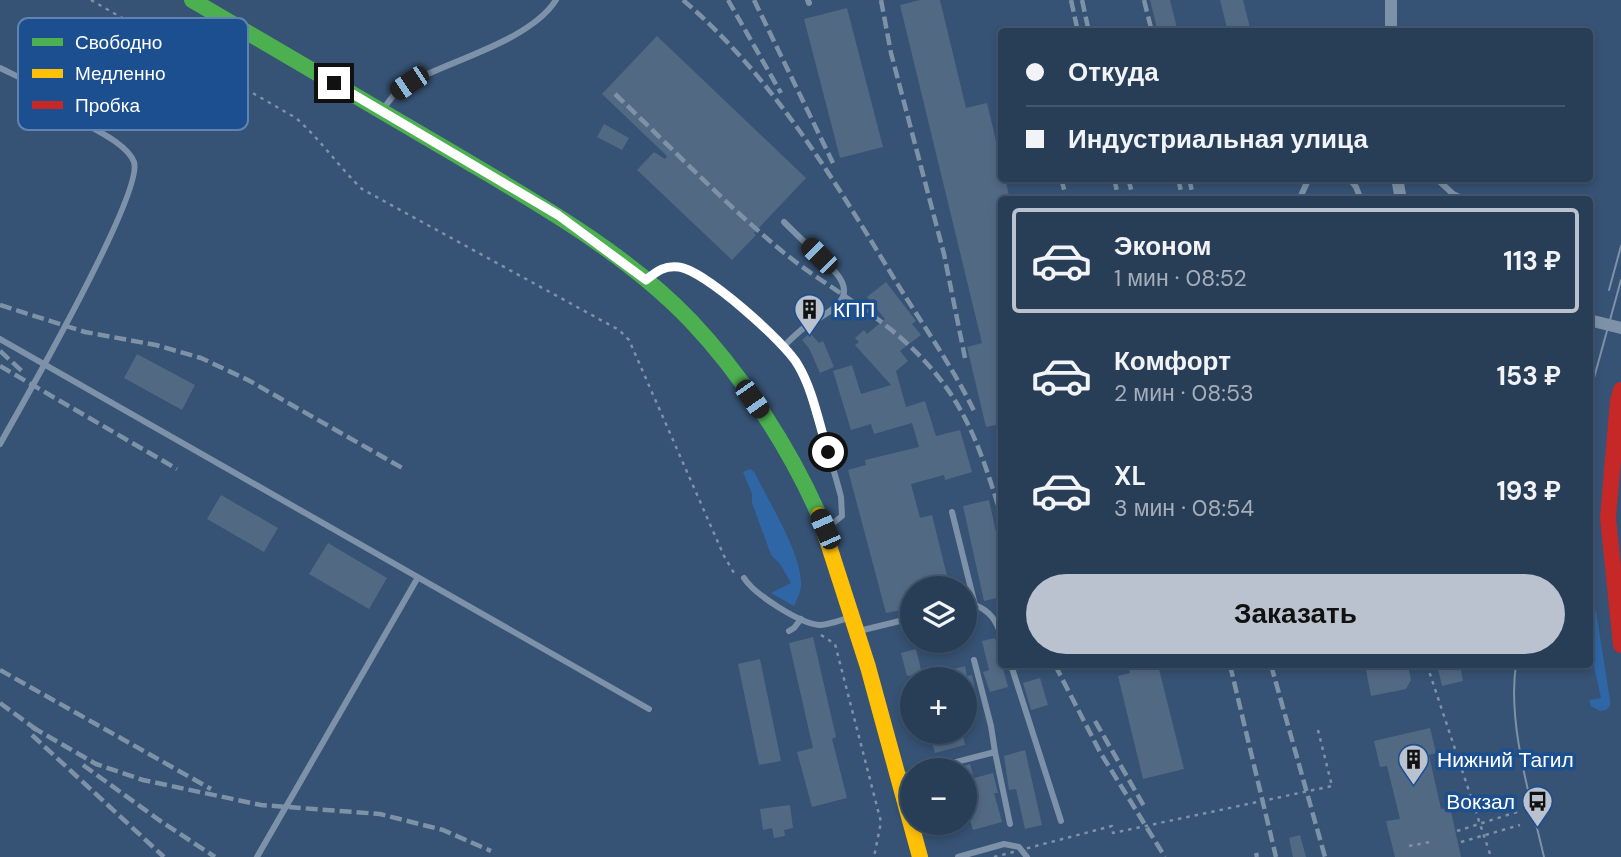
<!DOCTYPE html>
<html lang="ru">
<meta charset="utf-8">
<style>
body{margin:0;font-family:"DM Sans",sans-serif;background:#344961;color:#f1f3f6;height:100vh;display:flex;flex-direction:column;font-size:26px;white-space:nowrap}
*{box-sizing:border-box;margin:0}
p{font-size:23px;color:#a5aeba}
.icon{flex:none;width:38px;height:38px;fill:none;stroke:currentColor;stroke-width:2;stroke-linecap:round;stroke-linejoin:round}
.map{position:relative;flex:1;overflow:hidden}
.sheet{position:absolute;left:998px;top:196px;width:595px;height:472px;display:flex;flex-direction:column;background:#283e57;border-radius:7px;box-shadow:0 4px 10px #0003,0 0 0 2px #44576d}
.sheet>*{flex:none}
.hud{position:absolute;left:998px;top:28px;width:595px;height:154px;border-radius:7px;box-shadow:0 4px 10px #0003,0 0 0 2px #44576d;display:grid;align-content:center;height:154px;padding:0 28px;background:#283e57}
.tools{position:absolute;left:900px;top:576px;display:grid;gap:14px}
.tools a{display:grid;place-items:center;width:77px;height:77px;border-radius:50%;background:#283e57;box-shadow:0 4px 10px #0003,0 0 0 2px #44576d;font-size:35px}
.end{position:absolute;width:32px;height:32px;margin:-16px;border:9px solid #fff;background:#111;box-shadow:0 0 0 4px #111}
.from{border-radius:50%}
.car{position:absolute;width:21px;height:42px;margin:-21px -10px;border-radius:9px;box-shadow:0 0 5px 2px #0007;background:linear-gradient(#222 24%,#8ab4d8 0 40%,#222 0 76%,#8ab4d8 0 86%,#222 0)}
.hud b{display:flex;align-items:center;gap:24px;height:66px;font-size:26px}
.hud b+b{border-top:2px solid #44576d}
.hud i{width:18px;height:18px;background:#f1f3f6}
ul{padding:12px 0 0;list-style:none}
li{display:flex;align-items:center;gap:21px;height:105px;margin:0 14px 10px;padding:0 14px;border:4px solid transparent;border-radius:7px}
li div{flex:1}
li b{display:block;font-size:26px}
li em{font-style:normal;font-weight:700}
li.current{border-color:#b9c2ce}
li>.icon{width:63px;height:63px;stroke-width:1.5}
.action{display:flex;gap:14px;margin-top:auto;padding:14px 28px}
.action a{flex:1;height:80px;border-radius:42px;background:#b9c2ce;color:#111;font-size:28px;font-weight:700;line-height:80px;text-align:center}
.map>svg:first-child{display:block}
</style>
<div class="map">
<svg width="1621" height="857" viewBox="0 0 1621 857">
<rect width="100%" height="100%" fill="#365274"/>
<g fill="#2f66a5">
<path d="M 750,469 L 755,473 C 769,503 798,547 801,580 C 802,589 798,598 794,606 L 771,593 L 791,583 L 780,564 L 771,555 L 752,503 L 752,494 L 743,472 Z"/>
<path d="M 1596,611 L 1610,700 L 1610,706 L 1606,710 L 1600,711 L 1591,706 L 1589,700 L 1601,698 L 1589,644 L 1589,613 Z"/>
</g>
<g fill="#526984">
<path d="M 920,0 L 940,0 L 966,108 L 987,103 L 1001,162 L 1001,178 L 1005,178 L 1010,200 L 1001,200 L 1001,424 L 986,427 L 967,347 L 982,343 L 900,5 Z"/>
<path d="M 1150,0 L 1170,0 L 1178,32 L 1158,32 Z"/>
<path d="M 1220,0 L 1243,0 L 1251,32 L 1228,32 Z"/>
<path d="M 847,8 L 883,147 L 840,158 L 804,19 Z"/>
<path d="M 657,36 L 806,178 L 754,233 L 756,235 L 732,260 L 637,170 L 654,152 L 665,159 L 667,156 L 602,94 Z"/>
<path d="M 604,124 L 629,138 L 622,150 L 597,137 Z"/>
<path d="M 886,282 L 916,321 L 912,324 L 921,335 L 900,351 L 908,361 L 896,371 L 906,407 L 925,401 L 936,436 L 960,430 L 972,472 L 945,480 L 944,475 L 911,484 L 920,518 L 932,515 L 950,588 L 912,588 L 912,608 L 886,613 L 848,470 L 866,465 L 865,460 L 919,447 L 912,423 L 874,434 L 871,424 L 851,430 L 833,371 L 852,365 L 861,394 L 891,385 L 855,345 L 859,342 L 855,338 L 864,330 L 867,334 L 885,319 L 867,297 Z"/>
<path d="M 810,333 L 819,343 L 823,341 L 834,367 L 820,373 L 809,348 L 802,340 Z"/>
<path d="M 137,354 L 195,385 L 182,410 L 124,378 Z"/>
<path d="M 221,495 L 278,528 L 264,552 L 207,519 Z"/>
<path d="M 989,500 L 1001,555 L 1001,597 L 984,601 L 963,506 Z"/>
<path d="M 328,543 L 387,578 L 369,609 L 309,574 Z"/>
<path d="M 813,637 L 836,737 L 832,739 L 847,798 L 812,807 L 797,752 L 813,748 L 789,643 Z"/>
<path d="M 995,638 L 1008,687 L 990,692 L 983,672 L 989,670 L 982,641 Z"/>
<path d="M 916,649 L 922,674 L 907,676 L 901,653 Z"/>
<path d="M 760,659 L 781,761 L 759,765 L 738,664 Z"/>
<path d="M 1128,665 L 1158,665 L 1184,769 L 1143,779 L 1118,676 L 1130,673 Z"/>
<path d="M 1365,665 L 1408,665 L 1411,680 L 1406,689 L 1371,696 Z"/>
<path d="M 1437,665 L 1460,665 L 1463,681 L 1442,686 Z"/>
<path d="M 965,666 L 967,676 L 972,675 L 975,688 L 964,691 L 964,679 L 930,679 L 930,675 Z"/>
<path d="M 1040,678 L 1048,705 L 1031,710 L 1023,683 Z"/>
<path d="M 1430,728 L 1436,753 L 1429,755 L 1441,809 L 1450,807 L 1461,857 L 1395,857 L 1386,821 L 1400,819 L 1387,766 L 1380,767 L 1374,741 Z"/>
<path d="M 929,732 L 962,732 L 965,745 L 935,753 Z"/>
<path d="M 1025,750 L 1042,825 L 1025,829 L 1016,789 L 1009,790 L 1004,756 Z"/>
<path d="M 970,764 L 974,778 L 993,773 L 998,793 L 994,793 L 1002,822 L 973,830 L 964,800 L 964,766 Z"/>
<path d="M 790,805 L 793,828 L 784,830 L 785,836 L 774,838 L 772,828 L 763,830 L 760,809 Z"/>
<path d="M 1300,835 L 1306,857 L 1293,857 L 1289,838 Z"/>
</g>
<g fill="none" stroke-linecap="round" stroke-linejoin="round">
<g stroke="#7d92a8" stroke-width="2.5" stroke-dasharray="3.5 5" stroke-linecap="butt">
<path d="M 91,0 L 296,118 C 321,140 338,166 362,189 L 619,330 L 629,340 L 724,556 L 734,573"/>
<path d="M 821,635 L 835,644 L 881,822 L 874,857"/>
<path d="M 1427,665 L 1491,857"/>
<path d="M 1318,730 L 1332,786"/>
<path d="M 1457,831 L 1517,812"/>
<path d="M 1461,842 L 1520,825"/>
<path d="M 1409,846 L 1430,842"/>
</g>
<g stroke="#7d92a8" stroke-width="6">
<path d="M 808,0 L 809,3"/>
<path d="M 0,68 C 14,75 30,81 42,91 C 54,99 63,110 75,118 C 91,128 127,143 134,162 C 144,192 22,405 0,444"/>
<path d="M 383,109 L 396,92 L 409,83 C 451,60 530,41 556,0"/>
<path d="M 1349,178 L 1356,187 L 1361,200"/>
<path d="M 1436,178 L 1453,194 L 1466,200"/>
<path d="M 1299,200 L 1309,178"/>
<path d="M 647,279 C 658,271 666,265 681,267 C 705,271 785,342 798,365 C 807,380 811,399 816,415 C 825,442 834,469 841,497 L 842,516 L 827,528"/>
<path d="M 0,339 L 649,709"/>
<path d="M 784,346 C 791,339 797,333 805,327 C 825,313 860,301 836,273 L 784,222"/>
<path d="M 952,512 L 975,605 L 964,607"/>
<path d="M 744,578 C 754,594 799,623 819,625 C 829,625 841,620 851,617"/>
<path d="M 975,605 C 990,611 996,620 1001,635"/>
<path d="M 789,631 L 794,628 L 801,619"/>
<path d="M 859,631 L 912,618"/>
<path d="M 974,660 L 991,726 L 995,752"/>
<path d="M 1011,665 L 1061,821"/>
<path d="M 925,770 L 995,752 L 1010,824"/>
<path d="M 899,777 L 912,773"/>
<path d="M 257,857 L 417,579"/>
<path d="M 958,857 L 1004,844 L 1019,847 L 1027,857"/>
</g>
<g stroke="#7d92a8" stroke-width="12">
<path d="M 1391,32 L 1391,0"/>
<path d="M 1397,178 L 1401,200"/>
<path d="M 1589,320 L 1621,328"/>
</g>
<path stroke="#4caf50" stroke-width="16" d="M 192,0 C 279,51 366,102 453,153 C 535,202 624,251 691,321 C 742,375 789,447 819,515"/>
<path stroke="#ffc107" stroke-width="16" d="M 819,515 L 868,667 L 920,857"/>
<path stroke="#c62828" stroke-width="16" d="M 1621,390 L 1618,401 L 1608,518 L 1621,645"/>
<g stroke="#7e92a7" stroke-width="2">
<path d="M 1609,290 L 1621,246"/>
<path d="M 1589,396 L 1621,280"/>
<path d="M 1516,665 C 1507,723 1531,800 1544,857"/>
</g>
<g stroke="#7e92a7" stroke-width="4.5" stroke-dasharray="12 5" stroke-linecap="butt">
<path d="M 683,0 C 773,77 834,180 895,280 C 922,324 953,367 975,413"/>
<path d="M 728,0 L 781,93"/>
<path d="M 754,0 L 833,163"/>
<path d="M 881,0 L 891,53 L 944,254 L 965,358"/>
<path d="M 1071,0 L 1078,32"/>
<path d="M 1082,0 L 1089,32"/>
<path d="M 1144,0 L 1152,32"/>
<path d="M 615,94 C 669,145 720,199 777,247 C 812,277 853,299 889,328 C 958,384 976,433 1001,515"/>
<path d="M 1061,178 L 1067,200"/>
<path d="M 1114,178 L 1119,200"/>
<path d="M 1128,178 L 1134,200"/>
<path d="M 1178,178 L 1183,200"/>
<path d="M 1189,178 L 1194,200"/>
<path d="M 0,305 L 85,332 L 156,345 L 201,358 L 248,380 L 404,469"/>
<path d="M 0,351 L 23,372"/>
<path d="M 0,366 L 177,469"/>
<path d="M 1055,665 L 1100,752 L 1165,857"/>
<path d="M 1230,665 L 1276,857"/>
<path d="M 1271,665 L 1325,857"/>
<path d="M 0,670 L 211,789"/>
<path d="M 0,703 L 41,733"/>
<path d="M 1095,721 L 1144,806"/>
<path d="M 32,727 L 96,764 L 143,780 L 261,805 L 380,814 L 443,830 L 491,851"/>
<path d="M 32,735 L 164,857"/>
<path d="M 83,765 L 159,820 L 215,857"/>
<path d="M 1256,853 L 1257,857"/>
</g>
<path stroke="#7d92a8" stroke-width="2.5" stroke-dasharray="3.5 5" stroke-linecap="butt" d="M 994,857 L 1112,826 L 1113,833 L 1332,786"/>
</g>
<g fill="none" stroke-linecap="round" stroke-linejoin="round">
<path stroke="#fff" stroke-width="9" d="M 334,83 L 558,215 L 646,280 C 657,271 665,265 679,267 C 704,270 785,342 798,365 C 813,390 819,424 828,452"/>
</g>
<defs>
<symbol id="building-pin" viewBox="-11 -11 22 30"><path d="M0 17L-7.5 6A9.5 9.5 0 1 1 7.5 6Z" fill="#b9c2ce" stroke="#1b4f8f"/><path d="M-4-6H4V6H1V3H-1V6H-4ZM-2.5-4.3h1.7v1.8h-1.7ZM.8-4.3h1.7v1.8H.8ZM-2.5-1h1.7V.8h-1.7ZM.8-1h1.7V.8H.8Z" fill="#111"/></symbol>
<symbol id="bus-pin" viewBox="-11 -11 22 30"><path d="M0 17L-7.5 6A9.5 9.5 0 1 1 7.5 6Z" fill="#b9c2ce" stroke="#1b4f8f"/><path d="M-5-6H5V4H4V6H2V4H-2V6H-4V4H-5ZM-3.5-4V0h7V-4ZM-3.5 1.2v1.5H-2V1.2ZM2 1.2v1.5H3.5V1.2Z" fill="#111"/></symbol>
</defs>
<g fill-rule="evenodd">
<use href="#building-pin" x="792" y="292" width="35" height="47"/>
<use href="#building-pin" x="1396" y="742" width="35" height="47"/>
<use href="#bus-pin" x="1520" y="784" width="35" height="47"/>
</g>
<g text-anchor="middle" dominant-baseline="central" stroke-width="7" stroke-linejoin="round" paint-order="stroke">
<g font-size="21" fill="#fff" stroke="#1b4f8f" text-anchor="start">
<text x="833" y="310">КПП</text>
<text x="1437" y="760">Нижний Тагил</text>
<text x="1515" y="802" text-anchor="end">Вокзал</text>
</g>
</g>
<rect x="18" y="18" width="230" height="112" rx="10" fill="#1b4f8f" stroke="#5f84b1" stroke-width="2"/>
<rect x="32" y="38" width="31" height="8" fill="#4caf50"/>
<rect x="32" y="69" width="31" height="9" fill="#ffc107"/>
<rect x="32" y="101" width="31" height="8" fill="#c62828"/>
<g font-size="19" fill="#fff">
<text x="75" y="49">Свободно</text>
<text x="75" y="80">Медленно</text>
<text x="75" y="112">Пробка</text>
</g>
</svg>
<div class="tools">
<a><svg class="icon" aria-label="layers" viewBox="0 0 24 24"><path d="M12 4l9 5-9 5-9-5zM3 14l9 5 9-5"/></svg></a>
<a>+</a>
<a>−</a>
</div>
<i class="end from" style="left:828px;top:452px"></i>
<i class="end" style="left:334px;top:83px"></i>
<i class="car" style="left:409px;top:83px;rotate:236deg"></i>
<i class="car" style="left:819px;top:256px;rotate:315deg"></i>
<i class="car" style="left:752px;top:399px;rotate:145deg"></i>
<i class="car" style="left:825px;top:529px;rotate:336deg"></i>
<div class="hud">
<b><i class="from"></i>Откуда</b>
<b><i></i>Индустриальная улица</b>
</div>
<section class="sheet">
<ul>
<li class="current"><svg class="icon" aria-label="car" viewBox="0 0 24 24"><path d="M5 17H2v-5l4-1 3-4h7l3 4 3 1v5h-3M9 17h6M6 11h13"/><circle cx="7" cy="17" r="2"/><circle cx="17" cy="17" r="2"/></svg><div><b>Эконом</b><p>1 мин · 08:52</p></div><em>113 ₽</em></li>
<li><svg class="icon" aria-label="car" viewBox="0 0 24 24"><path d="M5 17H2v-5l4-1 3-4h7l3 4 3 1v5h-3M9 17h6M6 11h13"/><circle cx="7" cy="17" r="2"/><circle cx="17" cy="17" r="2"/></svg><div><b>Комфорт</b><p>2 мин · 08:53</p></div><em>153 ₽</em></li>
<li><svg class="icon" aria-label="car" viewBox="0 0 24 24"><path d="M5 17H2v-5l4-1 3-4h7l3 4 3 1v5h-3M9 17h6M6 11h13"/><circle cx="7" cy="17" r="2"/><circle cx="17" cy="17" r="2"/></svg><div><b>XL</b><p>3 мин · 08:54</p></div><em>193 ₽</em></li>
</ul>
<div class="action"><a>Заказать</a></div>
</section>
</div>
